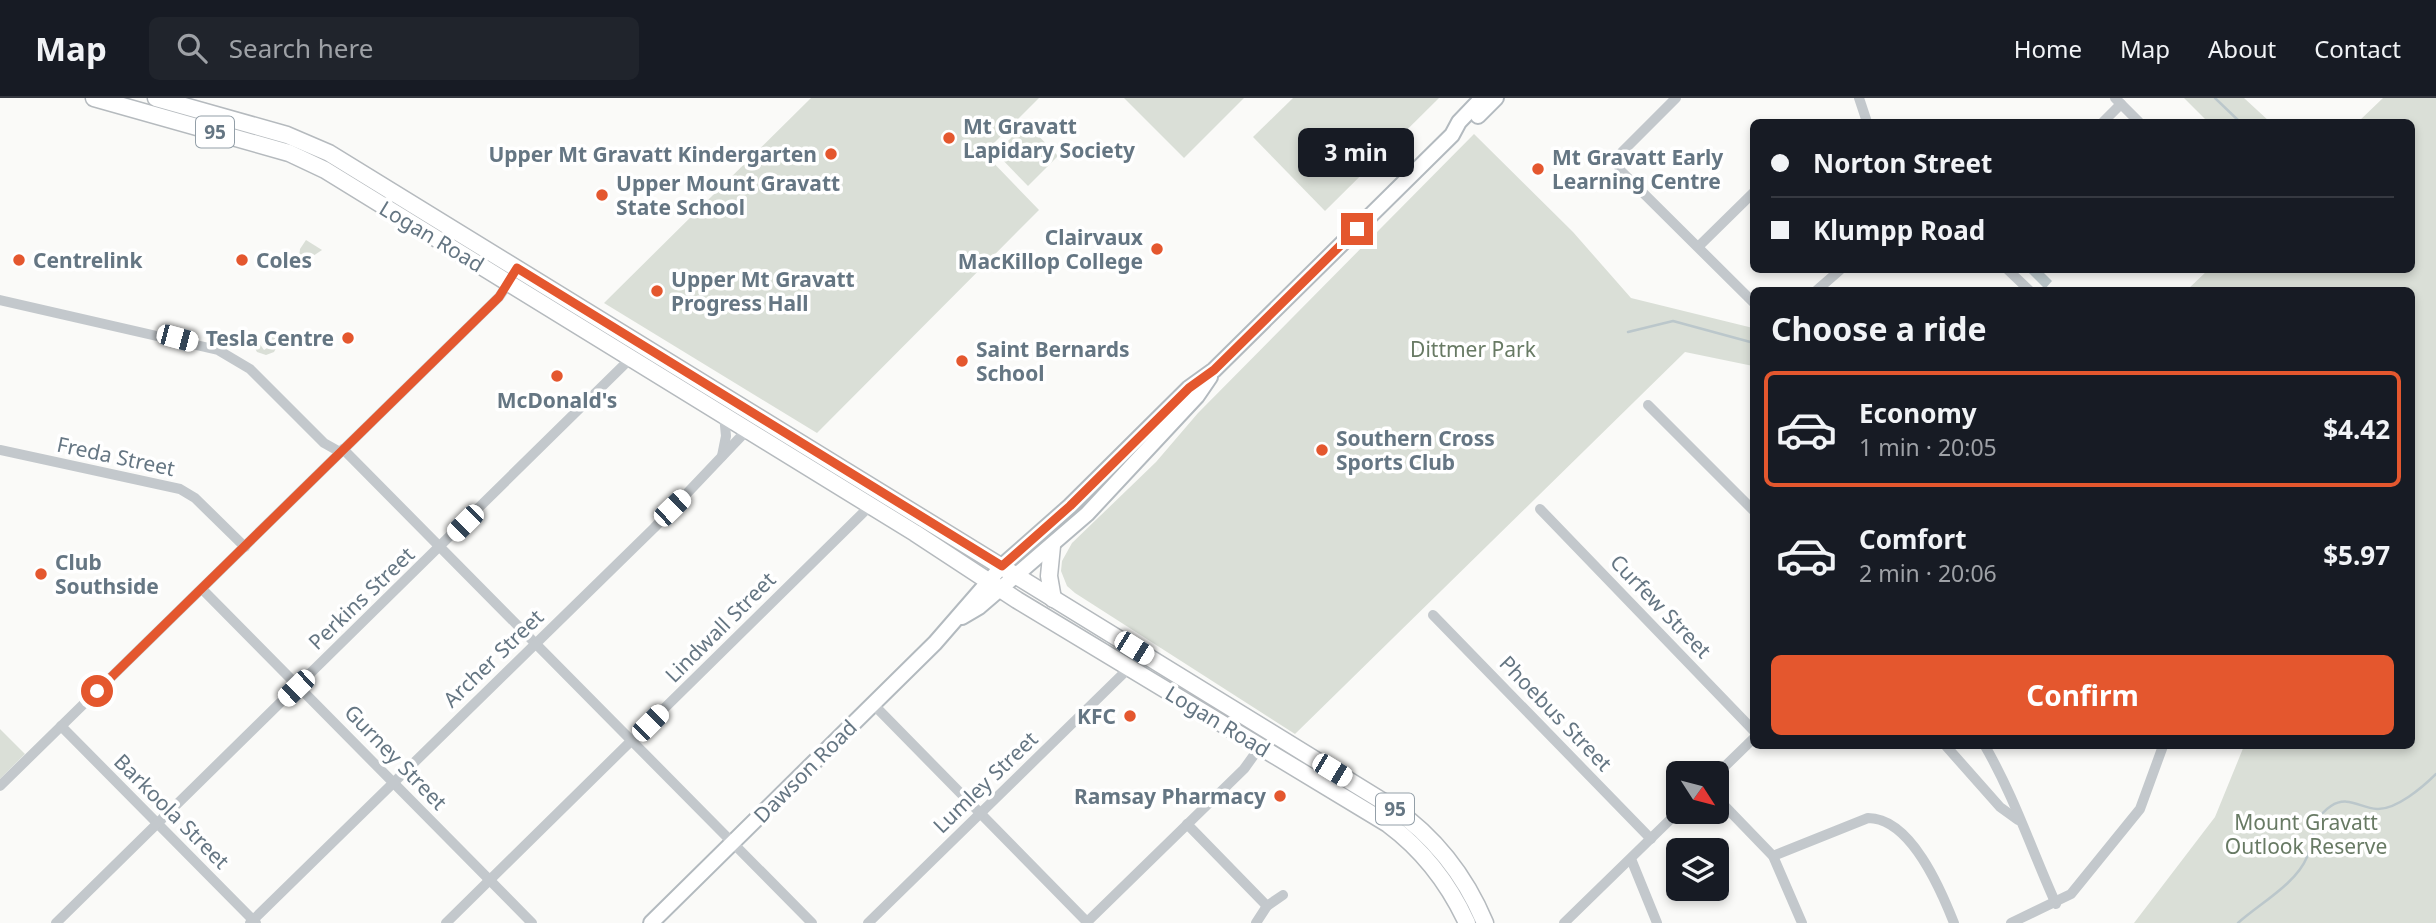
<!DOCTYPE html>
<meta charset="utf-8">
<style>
body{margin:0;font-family:"Noto Sans",sans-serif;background:#20242c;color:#f1f3f6;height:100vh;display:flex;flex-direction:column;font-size:26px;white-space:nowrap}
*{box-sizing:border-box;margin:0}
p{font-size:23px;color:#9ea1a6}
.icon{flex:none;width:38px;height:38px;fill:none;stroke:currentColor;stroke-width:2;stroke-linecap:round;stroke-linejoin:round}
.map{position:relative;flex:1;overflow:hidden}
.drawer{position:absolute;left:1750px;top:189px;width:665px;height:462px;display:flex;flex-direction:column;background:#171b24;border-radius:10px;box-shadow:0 4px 10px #0003}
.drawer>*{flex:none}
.top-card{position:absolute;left:1750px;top:21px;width:665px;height:154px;border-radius:10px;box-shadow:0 4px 10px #0003;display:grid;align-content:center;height:154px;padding:0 21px;background:#171b24}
.needle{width:46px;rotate:126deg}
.tools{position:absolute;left:1666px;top:663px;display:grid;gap:14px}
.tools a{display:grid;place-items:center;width:63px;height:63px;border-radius:10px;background:#171b24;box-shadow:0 4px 10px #0003;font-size:35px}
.end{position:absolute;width:32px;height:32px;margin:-16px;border:9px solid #e4572e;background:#fff;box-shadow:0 0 0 4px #fff}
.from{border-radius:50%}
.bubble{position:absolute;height:49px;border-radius:10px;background:#171b24;box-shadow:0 4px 10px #0003;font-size:23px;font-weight:700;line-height:49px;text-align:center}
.car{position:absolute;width:21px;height:42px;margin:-21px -10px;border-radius:9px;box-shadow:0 0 5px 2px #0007;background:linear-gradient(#fff 24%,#345 0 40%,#fff 0 76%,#345 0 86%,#fff 0)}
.top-card b{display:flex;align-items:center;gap:24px;height:66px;font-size:26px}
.top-card b+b{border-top:2px solid #363941}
.top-card i{width:18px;height:18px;background:#f1f3f6}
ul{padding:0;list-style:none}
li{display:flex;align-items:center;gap:21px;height:116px;margin:0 14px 10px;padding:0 7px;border:4px solid transparent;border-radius:10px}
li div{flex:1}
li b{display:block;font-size:26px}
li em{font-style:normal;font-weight:700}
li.on{border-color:#e4572e}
li>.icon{width:63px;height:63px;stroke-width:1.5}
h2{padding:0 21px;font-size:32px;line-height:84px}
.button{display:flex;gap:14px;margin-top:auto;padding:14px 21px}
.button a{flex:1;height:80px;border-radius:10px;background:#e4572e;color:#fff;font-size:28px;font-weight:700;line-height:80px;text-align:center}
header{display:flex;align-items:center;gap:42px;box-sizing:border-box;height:98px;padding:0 35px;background:#171b24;border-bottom:2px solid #363941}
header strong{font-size:33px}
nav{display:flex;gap:38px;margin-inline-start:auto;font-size:24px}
.search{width:490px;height:63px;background:#20242c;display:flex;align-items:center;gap:18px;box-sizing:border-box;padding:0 24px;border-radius:10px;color:#9ea1a6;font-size:26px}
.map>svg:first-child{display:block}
</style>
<header>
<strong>Map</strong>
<div class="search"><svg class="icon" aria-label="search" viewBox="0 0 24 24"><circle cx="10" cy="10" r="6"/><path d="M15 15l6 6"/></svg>Search here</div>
<nav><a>Home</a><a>Map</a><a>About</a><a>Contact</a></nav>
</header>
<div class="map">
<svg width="2436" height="825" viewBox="0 0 2436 825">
<rect width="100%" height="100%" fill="#fafaf8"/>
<g fill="#dadfd7">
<path d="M 811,0 L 1039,0 L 984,55 L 1039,112 L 817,335 L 604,205 Z"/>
<path d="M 1124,0 L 1244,0 L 1184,60 Z"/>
<path d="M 1293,0 L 1439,0 L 1325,113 L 1253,39 Z"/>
<path d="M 2184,0 L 2244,0 L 2270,24 L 2208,24 Z"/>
<path d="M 2383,0 L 2436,0 L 2436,825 L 2134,825 L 2215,719 L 2244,648 L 2412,648 L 2412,192 L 2187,192 L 2208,172 L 2412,172 L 2412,24 L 2358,24 Z"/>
<path d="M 1026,25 L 1058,58 L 1028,88 L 996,55 Z"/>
<path d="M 1474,36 L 1573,134 L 1631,200 L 1753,230 L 1753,268 L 1685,254 L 1295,636 L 1075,495 L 1067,488 L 1061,473 L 1062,463 L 1072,445 L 1156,364 L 1198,315 Z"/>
<path d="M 306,142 L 322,152 L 298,168 L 300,151 Z"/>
<path d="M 273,233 L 279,244 L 274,254 L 266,257 L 257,254 L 252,245 L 257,242 L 264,252 L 273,246 L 268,236 Z"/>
<path d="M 0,631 L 25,656 L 0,681 Z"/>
</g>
<path fill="#bbc7cb" d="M 2032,172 L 2041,172 L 2052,183 L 2045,191 L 2029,175 Z"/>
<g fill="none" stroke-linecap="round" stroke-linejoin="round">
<g stroke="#bbc7cb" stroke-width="2.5">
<path d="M 2215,0 L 2240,24"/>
<path d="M 1628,234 L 1673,223 L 1754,245"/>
<path d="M 2238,825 C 2259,806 2296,786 2307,759 C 2315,739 2311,721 2331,708 C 2348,697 2360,710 2377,711 C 2396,712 2423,689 2436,676"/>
</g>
<defs>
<g id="secondary">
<path d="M 1478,18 L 1496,0"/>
<path d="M 962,519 L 979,509 L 1087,416 L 1197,298 L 1210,279"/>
<path d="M 651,825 L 935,545 L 1002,468 L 1070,408 L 1189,290 L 1214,272 L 1452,37 L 1459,24 L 1482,0"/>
</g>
<g id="primary">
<path d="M 94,0 L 289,55 L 325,72 L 915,435 L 1017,502 L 1388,726 C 1423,752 1449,786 1467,825"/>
<path d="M 156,0 L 287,37 L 329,55 L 1392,709 C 1435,739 1465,777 1485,825"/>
<path d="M 1052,448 L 1049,478 L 1053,501"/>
</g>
</defs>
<use href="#secondary" stroke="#b3babf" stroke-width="18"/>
<use href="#primary" stroke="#b5babe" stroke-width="19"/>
<g stroke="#c3c8cc" stroke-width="10">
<path d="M 1676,0 L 1622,54 L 1618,64 L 1620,72 L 1754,205"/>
<path d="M 1859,0 L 1867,24"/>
<path d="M 2115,0 L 2139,24"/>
<path d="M 2103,24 L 2121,6"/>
<path d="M 1699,148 L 1754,94"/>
<path d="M 2008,172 L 2029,192"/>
<path d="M 1817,192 L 1840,172"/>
<path d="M 0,202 L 218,252 L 250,271 L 324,345 L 340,354"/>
<path d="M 1648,307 L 1754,413"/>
<path d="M 343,351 L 812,825"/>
<path d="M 0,352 L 180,391 L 195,400 L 245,449"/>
<path d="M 722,358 L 726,338 L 724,317"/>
<path d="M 1540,411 L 1754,633"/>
<path d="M 202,491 L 532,825"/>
<path d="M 1433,517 L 1651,741"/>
<path d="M 873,606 L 1087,824"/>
<path d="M 61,628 L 256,825"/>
<path d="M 1946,648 L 2000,709 L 2018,722"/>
<path d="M 1985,648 C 2014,698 2032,753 2056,806"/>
<path d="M 1717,676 L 1754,640"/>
<path d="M 0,688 L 499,199 L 510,183"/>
<path d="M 1717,700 L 1773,758 L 1802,825"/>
<path d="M 1187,726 L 1267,808"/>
<path d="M 1773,758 L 1868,720 C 1911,720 1941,792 1954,825"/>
<path d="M 1631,761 L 1657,825"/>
<path d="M 56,825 L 631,260"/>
<path d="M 250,825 L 654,430 L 749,330"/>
<path d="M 446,825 L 871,407"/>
<path d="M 868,825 L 1129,570"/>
<path d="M 1086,825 L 1244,671 L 1262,646"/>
<path d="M 1256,825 L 1267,808 L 1283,797"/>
<path d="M 1564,825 L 1678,714"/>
<path d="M 2011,825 L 2071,796 L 2140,711 L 2163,648"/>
</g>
<use href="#secondary" stroke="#fff" stroke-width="14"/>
<use href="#primary" stroke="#fff" stroke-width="16"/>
</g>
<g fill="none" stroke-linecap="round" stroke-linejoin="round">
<path stroke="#e4572e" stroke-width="9" d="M 97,593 L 499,199 L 517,170 L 1002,468 L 1070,408 L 1189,290 L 1214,272 L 1357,131"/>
</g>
<g fill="#e4572e" stroke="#fff" stroke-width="2.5">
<circle cx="949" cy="40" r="7"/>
<circle cx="831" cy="56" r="7"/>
<circle cx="1538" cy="71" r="7"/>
<circle cx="602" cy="97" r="7"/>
<circle cx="1157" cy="151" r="7"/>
<circle cx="19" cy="162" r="7"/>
<circle cx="242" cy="162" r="7"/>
<circle cx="657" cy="193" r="7"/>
<circle cx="348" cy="240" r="7"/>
<circle cx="962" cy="263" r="7"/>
<circle cx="557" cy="278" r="7"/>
<circle cx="1322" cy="352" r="7"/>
<circle cx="41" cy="476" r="7"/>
<circle cx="1130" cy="618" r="7"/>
<circle cx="1280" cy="698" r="7"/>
</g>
<g text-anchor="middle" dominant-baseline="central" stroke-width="7" stroke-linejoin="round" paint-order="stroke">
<g fill="#fff" stroke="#939fa8" stroke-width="2">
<rect x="196" y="18.5" width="38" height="31" rx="5"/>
<rect x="1376" y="695.5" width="38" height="31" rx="5"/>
</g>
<g font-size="19" font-weight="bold" fill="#657683">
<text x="215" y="34">95</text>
<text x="1395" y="711">95</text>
</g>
<g font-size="21" font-weight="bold" fill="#657683" stroke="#fff" text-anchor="start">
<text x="963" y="28">Mt Gravatt<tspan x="963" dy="24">Lapidary Society</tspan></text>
<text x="817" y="56" text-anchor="end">Upper Mt Gravatt Kindergarten</text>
<text x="1552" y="59">Mt Gravatt Early<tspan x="1552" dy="24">Learning Centre</tspan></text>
<text x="616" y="85">Upper Mount Gravatt<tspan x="616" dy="24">State School</tspan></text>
<text x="1143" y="139" text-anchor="end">Clairvaux<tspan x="1143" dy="24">MacKillop College</tspan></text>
<text x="33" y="162">Centrelink</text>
<text x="256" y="162">Coles</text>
<text x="671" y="181">Upper Mt Gravatt<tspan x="671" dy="24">Progress Hall</tspan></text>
<text x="334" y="240" text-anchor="end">Tesla Centre</text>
<text x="976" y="251">Saint Bernards<tspan x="976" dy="24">School</tspan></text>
<text x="557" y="302" text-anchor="middle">McDonald's</text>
<text x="1336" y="340">Southern Cross<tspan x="1336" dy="24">Sports Club</tspan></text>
<text x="55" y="464">Club<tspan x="55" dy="24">Southside</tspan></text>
<text x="1116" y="618" text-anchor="end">KFC</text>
<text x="1266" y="698" text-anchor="end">Ramsay Pharmacy</text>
</g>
<g font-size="21" fill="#657683" stroke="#fff">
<text transform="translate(432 138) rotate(31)">Logan Road</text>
<text transform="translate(116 358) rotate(12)">Freda Street</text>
<text transform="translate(361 500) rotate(-44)">Perkins Street</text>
<text transform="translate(1661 508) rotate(46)">Curfew Street</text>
<text transform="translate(720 529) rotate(-45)">Lindwall Street</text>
<text transform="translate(493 560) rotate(-44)">Archer Street</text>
<text transform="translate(1556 615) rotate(46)">Phoebus Street</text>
<text transform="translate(1218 623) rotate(31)">Logan Road</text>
<text transform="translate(396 659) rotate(46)">Gurney Street</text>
<text transform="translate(805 673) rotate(-45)">Dawson Road</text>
<text transform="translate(985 684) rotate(-44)">Lumley Street</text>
<text transform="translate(172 713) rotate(45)">Barkoola Street</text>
</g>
<g font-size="21" fill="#687a64" stroke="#fff">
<text x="1473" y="251">Dittmer Park</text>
<text x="2306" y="724">Mount Gravatt<tspan x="2306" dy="24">Outlook Reserve</tspan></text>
</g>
</g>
</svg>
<div class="tools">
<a><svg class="needle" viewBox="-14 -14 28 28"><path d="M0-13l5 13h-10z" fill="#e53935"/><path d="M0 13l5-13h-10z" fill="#9ea1a6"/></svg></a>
<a><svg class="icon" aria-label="layers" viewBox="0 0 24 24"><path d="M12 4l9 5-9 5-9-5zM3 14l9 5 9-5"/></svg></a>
</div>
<i class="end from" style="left:97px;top:593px"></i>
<i class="end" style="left:1357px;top:131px"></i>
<div class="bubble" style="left:1298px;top:30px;width:116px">3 min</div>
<i class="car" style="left:177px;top:240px;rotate:105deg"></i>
<i class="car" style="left:672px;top:410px;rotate:46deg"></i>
<i class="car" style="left:465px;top:425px;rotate:225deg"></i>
<i class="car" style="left:1134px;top:550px;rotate:122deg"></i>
<i class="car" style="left:296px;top:590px;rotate:226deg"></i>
<i class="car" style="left:650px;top:625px;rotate:45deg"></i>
<i class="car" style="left:1332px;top:672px;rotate:121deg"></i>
<div class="top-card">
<b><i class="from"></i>Norton Street</b>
<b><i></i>Klumpp Road</b>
</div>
<section class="drawer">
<h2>Choose a ride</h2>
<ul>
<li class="on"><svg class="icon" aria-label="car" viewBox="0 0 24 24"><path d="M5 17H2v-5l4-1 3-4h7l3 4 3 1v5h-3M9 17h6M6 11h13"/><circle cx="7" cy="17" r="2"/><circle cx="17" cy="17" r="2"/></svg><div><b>Economy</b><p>1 min · 20:05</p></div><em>$4.42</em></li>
<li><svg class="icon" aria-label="car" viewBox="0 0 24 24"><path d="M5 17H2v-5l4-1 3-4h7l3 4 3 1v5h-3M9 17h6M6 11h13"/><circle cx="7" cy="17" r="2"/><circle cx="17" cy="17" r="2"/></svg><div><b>Comfort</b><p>2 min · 20:06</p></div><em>$5.97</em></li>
</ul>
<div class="button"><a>Confirm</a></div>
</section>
</div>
